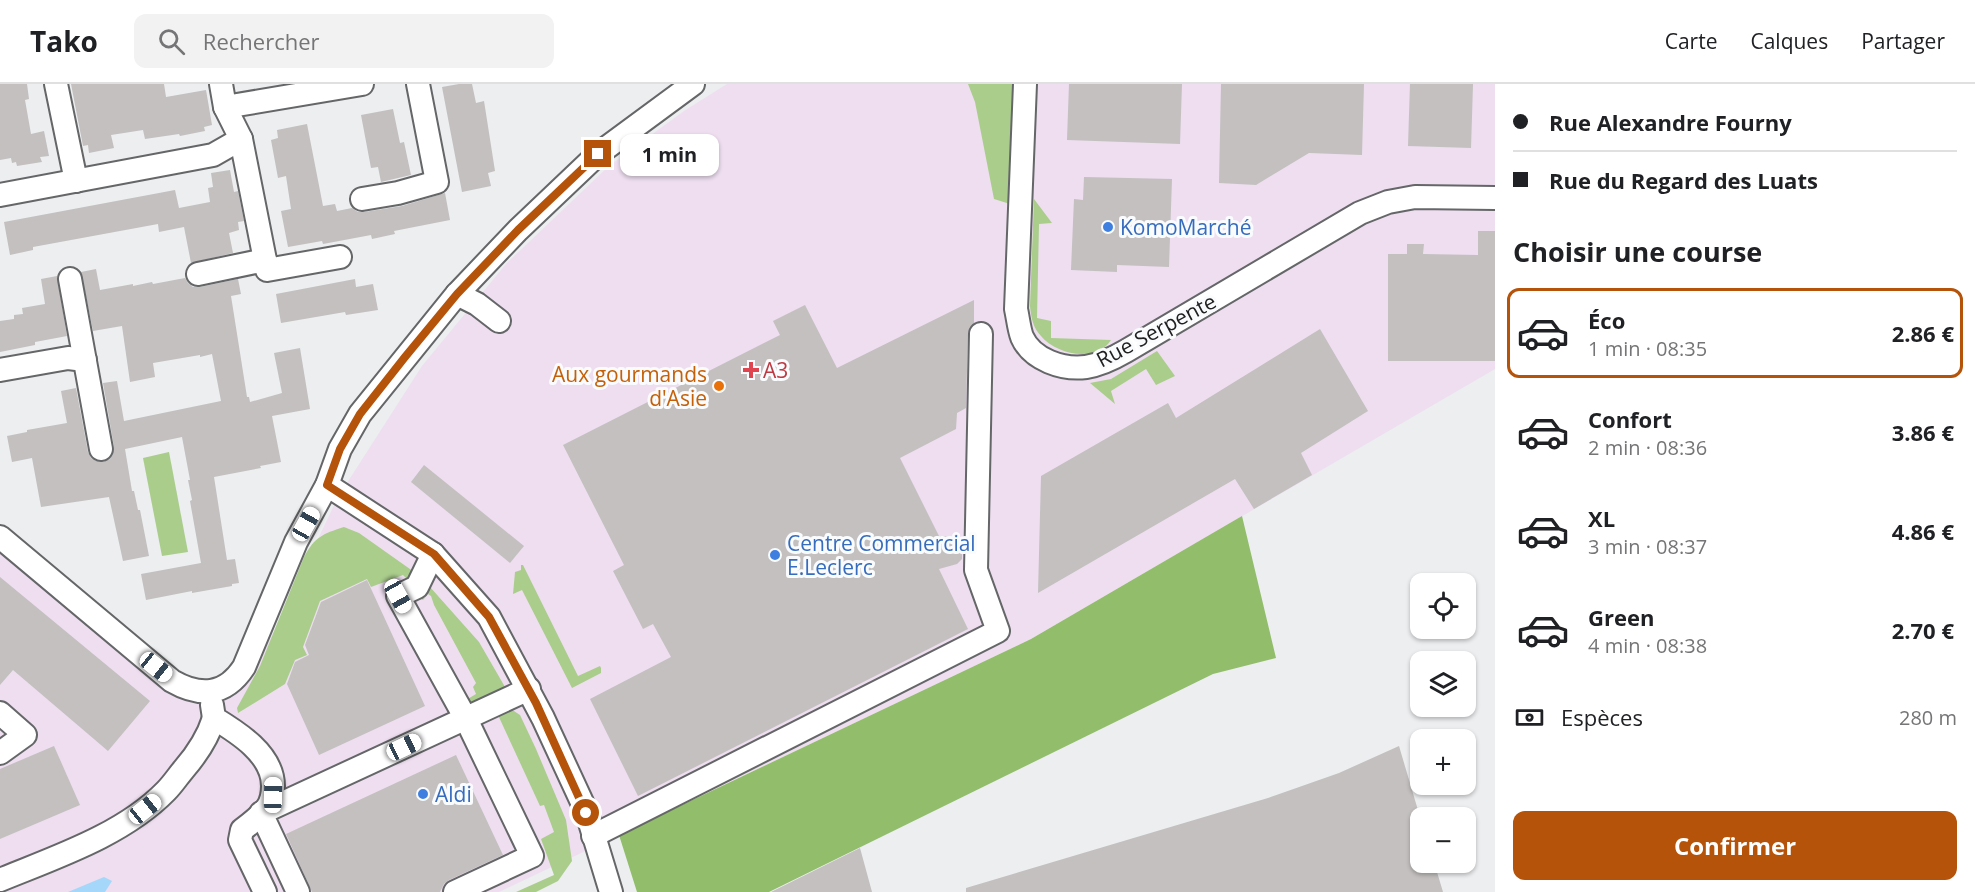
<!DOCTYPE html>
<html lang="fr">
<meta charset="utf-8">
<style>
body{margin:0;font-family:"Open Sans",sans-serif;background:#f2f2f2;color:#202124;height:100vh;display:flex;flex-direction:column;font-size:22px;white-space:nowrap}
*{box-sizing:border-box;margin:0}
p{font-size:20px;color:#757577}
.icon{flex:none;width:33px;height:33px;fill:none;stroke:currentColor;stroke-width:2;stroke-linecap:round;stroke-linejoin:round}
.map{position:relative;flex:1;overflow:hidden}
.side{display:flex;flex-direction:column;background:#fff;width:480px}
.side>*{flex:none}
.top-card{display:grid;align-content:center;height:132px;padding:0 18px;background:#fff}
.fabs{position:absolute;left:1410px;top:489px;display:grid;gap:12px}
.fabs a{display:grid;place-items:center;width:66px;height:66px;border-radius:12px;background:#fff;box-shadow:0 2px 4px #0004;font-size:30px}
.end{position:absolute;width:27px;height:27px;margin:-14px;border:8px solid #b45309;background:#fff;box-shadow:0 0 0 3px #fff}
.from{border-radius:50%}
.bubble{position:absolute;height:42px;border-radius:12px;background:#fff;box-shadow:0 2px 4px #0004;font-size:20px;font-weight:700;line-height:42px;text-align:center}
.car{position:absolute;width:18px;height:36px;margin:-18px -9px;border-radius:8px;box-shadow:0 0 4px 2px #0007;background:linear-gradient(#fff 24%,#345 0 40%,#fff 0 76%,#345 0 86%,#fff 0)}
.top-card b{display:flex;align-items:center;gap:21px;height:57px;font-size:22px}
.top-card b+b{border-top:2px solid #e0e0e0}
.top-card i{width:15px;height:15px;background:#202124}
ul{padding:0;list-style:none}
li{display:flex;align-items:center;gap:18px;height:90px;margin:0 12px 9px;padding:0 6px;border:3px solid transparent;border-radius:12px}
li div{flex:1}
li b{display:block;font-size:22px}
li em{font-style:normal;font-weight:700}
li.current{border-color:#b45309}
li>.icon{width:54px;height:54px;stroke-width:1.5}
h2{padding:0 18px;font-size:27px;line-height:72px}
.pay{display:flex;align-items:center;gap:15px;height:66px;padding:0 18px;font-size:22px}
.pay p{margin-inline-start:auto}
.primary-button{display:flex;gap:12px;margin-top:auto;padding:12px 18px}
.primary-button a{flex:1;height:69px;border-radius:12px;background:#b45309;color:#fff;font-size:24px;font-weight:700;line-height:69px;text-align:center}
header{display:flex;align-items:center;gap:36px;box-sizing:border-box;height:84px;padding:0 30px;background:#fff;border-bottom:2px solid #e0e0e0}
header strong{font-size:28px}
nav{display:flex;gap:33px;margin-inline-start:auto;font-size:21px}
.search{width:420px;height:54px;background:#f2f2f2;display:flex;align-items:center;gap:15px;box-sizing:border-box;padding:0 21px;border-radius:12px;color:#757577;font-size:22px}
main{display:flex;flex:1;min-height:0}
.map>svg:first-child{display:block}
</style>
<header>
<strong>Tako</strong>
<div class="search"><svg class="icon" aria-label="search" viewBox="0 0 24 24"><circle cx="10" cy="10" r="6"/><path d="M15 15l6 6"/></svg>Rechercher</div>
<nav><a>Carte</a><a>Calques</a><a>Partager</a></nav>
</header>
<main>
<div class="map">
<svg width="1495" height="808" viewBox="0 0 1495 808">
<rect width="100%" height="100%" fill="#eceef0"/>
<path fill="#eedef0" d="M 727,0 L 1495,0 L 1495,285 L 1031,555 L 499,808 L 0,808 L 0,465 L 185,612 L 252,593 L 338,413 L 422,282 L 506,180 L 609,82 L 684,27 Z"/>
<g fill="#aacd8c">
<path d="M 968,0 L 1013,0 L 1010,120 L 994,115 L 975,18 Z"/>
<path d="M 1034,115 L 1052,139 L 1039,140 L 1037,234 L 1051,237 L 1051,254 L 1111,256 C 1096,279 1057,271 1041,252 C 1033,244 1031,233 1030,222 Z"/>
<path d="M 1157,267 L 1175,292 L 1156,301 L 1146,285 L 1111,307 L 1115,320 L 1090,299 L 1111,295 Z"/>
<path d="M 169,368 L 188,468 L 162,472 L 143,374 Z"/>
<path d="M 344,443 L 359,449 L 417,490 L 409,497 L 403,491 L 371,503 L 367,495 L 320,517 L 303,563 L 307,571 L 295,576 L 285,600 L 238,629 L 237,624 L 260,582 L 304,473 C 315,453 322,450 344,443 Z"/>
<path d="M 521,481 L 523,481 L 578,592 L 600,582 L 601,584 L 601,589 L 572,604 L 522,506 L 513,510 L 515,488 L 521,486 Z"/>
<path d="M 427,503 L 430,503 L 479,558 L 505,603 L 503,607 L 470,623 L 461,619 L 476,610 L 473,603 L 476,599 L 434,521 L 431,512 L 428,510 L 423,516 L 420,514 Z"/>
<path d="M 511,625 L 520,631 L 536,665 L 566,736 L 572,777 L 558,797 L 536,808 L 516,808 L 554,791 L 541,755 L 554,748 L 544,721 L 540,722 L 498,631 Z"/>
</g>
<path fill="#92bd6b" d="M 1242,432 L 1276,574 L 1213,590 L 769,808 L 637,808 L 619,751 L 1031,555 Z"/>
<path fill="#a5d7fa" d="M 104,793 L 112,797 L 105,808 L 68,808 Z"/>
<g fill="#c3c0bf">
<path d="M 0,0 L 27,0 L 29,15 L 25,16 L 31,50 L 44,47 L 49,72 L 40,73 L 42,78 L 17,82 L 16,78 L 12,79 L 11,74 L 0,76 Z"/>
<path d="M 71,0 L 164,0 L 166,13 L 206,6 L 212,41 L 204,43 L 205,47 L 180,52 L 179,50 L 145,55 L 143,46 L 111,51 L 114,64 L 89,69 L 88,61 L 83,62 Z"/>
<path d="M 459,0 L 472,0 L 476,19 L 484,17 L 495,87 L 488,89 L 491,102 L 462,108 L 442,3 Z"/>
<path d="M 1069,0 L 1182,0 L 1180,60 L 1067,56 Z"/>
<path d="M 1221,0 L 1364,0 L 1362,71 L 1309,69 L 1256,101 L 1219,99 Z"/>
<path d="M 1410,0 L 1473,0 L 1471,64 L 1408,62 Z"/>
<path d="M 393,25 L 400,59 L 404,58 L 411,91 L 381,98 L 378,83 L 371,84 L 361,31 Z"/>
<path d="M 307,40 L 323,122 L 335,120 L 337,127 L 352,124 L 358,128 L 364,128 L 402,122 L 445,109 L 450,136 L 394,147 L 395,150 L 372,155 L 371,151 L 323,160 L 322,157 L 288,163 L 281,127 L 291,125 L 286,92 L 278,94 L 271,56 L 278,54 L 277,46 Z"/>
<path d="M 230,86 L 234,108 L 238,107 L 244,137 L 238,138 L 239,146 L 229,149 L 233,169 L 191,179 L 184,143 L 159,148 L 158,140 L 33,163 L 33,166 L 10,171 L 4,138 L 175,106 L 179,124 L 210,118 L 208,104 L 213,103 L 211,89 Z"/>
<path d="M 1084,93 L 1172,95 L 1169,183 L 1117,181 L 1117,188 L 1071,186 L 1074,115 L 1083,116 Z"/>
<path d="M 1478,147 L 1495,147 L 1495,277 L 1388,277 L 1388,170 L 1407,170 L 1407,160 L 1424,160 L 1423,170 L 1478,171 Z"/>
<path d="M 96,185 L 100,206 L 133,200 L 133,202 L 152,198 L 153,200 L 185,194 L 188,199 L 193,203 L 200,203 L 238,195 L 241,210 L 231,212 L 247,313 L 249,313 L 250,318 L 282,309 L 274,269 L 300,264 L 310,325 L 272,332 L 281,378 L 260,382 L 261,384 L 214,393 L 227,476 L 235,475 L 239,499 L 232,500 L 232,502 L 192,509 L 192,507 L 146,516 L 141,490 L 201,479 L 190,417 L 192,416 L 188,396 L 190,396 L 182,353 L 125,365 L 132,407 L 134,407 L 138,426 L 140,426 L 149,472 L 123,477 L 109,413 L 41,423 L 32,374 L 12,378 L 7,352 L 27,348 L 27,346 L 67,339 L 61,307 L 76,304 L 88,368 L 91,374 L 96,377 L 103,378 L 110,375 L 113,370 L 114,363 L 103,299 L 117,297 L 124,337 L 221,317 L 212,270 L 200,273 L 200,271 L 153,279 L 155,293 L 130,298 L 122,242 L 93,247 L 81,188 Z"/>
<path d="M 57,192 L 67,252 L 35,258 L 35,261 L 0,268 L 0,237 L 14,235 L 14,231 L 23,230 L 22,224 L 45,220 L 41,195 Z"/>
<path d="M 355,195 L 356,203 L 373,200 L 378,226 L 346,231 L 345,228 L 281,239 L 276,210 Z"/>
<path d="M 974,216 L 974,239 L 969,244 L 968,250 L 966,324 L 957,329 L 956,345 L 900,374 L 939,452 L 952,453 L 962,459 L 962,475 L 957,480 L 939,485 L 968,545 L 638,712 L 590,615 L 671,573 L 653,540 L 643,545 L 613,487 L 624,481 L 563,361 L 780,251 L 773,237 L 805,221 L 837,284 Z"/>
<path d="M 1320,245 L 1368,327 L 1301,369 L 1312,391 L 1254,425 L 1235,395 L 1038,509 L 1041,392 L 1168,319 L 1176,334 Z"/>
<path d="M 424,381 L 524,462 L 510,479 L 411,398 Z"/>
<path d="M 0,493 L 150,617 L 108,667 L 13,586 L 0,601 Z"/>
<path d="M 367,496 L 425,622 L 319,671 L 287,600 L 295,578 L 309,571 L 305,561 L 321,518 Z"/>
<path d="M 54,662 L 80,721 L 0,755 L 0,685 Z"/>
<path d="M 1399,662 L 1420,733 L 1420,778 L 1434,778 L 1443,808 L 966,808 L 966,804 L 1268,714 L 1339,689 Z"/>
<path d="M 456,671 L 503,771 L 449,796 L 444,800 L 440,808 L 312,808 L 286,750 Z"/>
<path d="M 860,764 L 872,808 L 771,808 Z"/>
</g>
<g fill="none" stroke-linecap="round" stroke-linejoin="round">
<defs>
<g id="minor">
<path d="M 56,0 L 76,97"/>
<path d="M 221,0 L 225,23"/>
<path d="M 1025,0 L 1016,225 C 1018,234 1019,245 1022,253 C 1032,276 1063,286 1086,283 C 1100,281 1114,274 1126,267 L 1360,129 L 1388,118 L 1415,113 L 1495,114"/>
<path d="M 241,55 L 267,186 L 340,173"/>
<path d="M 0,111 L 213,71 L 241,55 L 225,23 L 362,0"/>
<path d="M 362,115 L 398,109 L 437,98 L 418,0"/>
<path d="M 198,190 L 265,176"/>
<path d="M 70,195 L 101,365"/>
<path d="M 457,210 L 477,220 L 499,237"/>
<path d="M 0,286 L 68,274 L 85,276"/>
<path d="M 327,401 L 433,470 L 489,533 L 543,634 L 587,729 L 611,808"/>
<path d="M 0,453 L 172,597 C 200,613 225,612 244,583 L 296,458 L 327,401 L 340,365 L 360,330 L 457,210 L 518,146 L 598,70 L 693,0"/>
<path d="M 433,470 L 417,503 L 398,512 L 466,635 L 532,772 L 455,808"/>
<path d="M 212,621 L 214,634 C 237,648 273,670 273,702 C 273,710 272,717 267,724 C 260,732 250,740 242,746 L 240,756 L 265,808"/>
<path d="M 0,629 L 25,651 L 0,669"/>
<path d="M 593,752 L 998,547 L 976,486 L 981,250"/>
<path d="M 0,796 C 56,773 123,751 166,707 C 173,700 178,692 184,685 C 197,670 208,653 214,634"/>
<path d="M 298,808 L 261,729 L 529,605"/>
</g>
</defs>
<use href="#minor" stroke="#656668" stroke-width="26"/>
<use href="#minor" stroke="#fff" stroke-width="22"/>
</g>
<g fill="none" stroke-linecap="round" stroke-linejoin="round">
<path stroke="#b45309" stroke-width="8" d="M 586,729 L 536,619 L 489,533 L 434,470 L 327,401 L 340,365 L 360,330 L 405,273 L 457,210 L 518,146 L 598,70"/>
</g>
<g fill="#3f7fe0" stroke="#f9fbfd" stroke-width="2">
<circle cx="1108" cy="143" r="6"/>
<circle cx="775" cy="471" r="6"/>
<circle cx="423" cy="710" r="6"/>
</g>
<path fill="#e0444e" stroke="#f9fbfd" stroke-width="2" d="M748 277h6v6h6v6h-6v6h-6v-6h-6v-6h6z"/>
<circle fill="#e8710a" stroke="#f9fbfd" stroke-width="2" cx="719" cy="302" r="6"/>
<g text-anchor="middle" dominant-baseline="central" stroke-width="6" stroke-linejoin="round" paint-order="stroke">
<g font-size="21" fill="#366cbe" stroke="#f9fbfd" text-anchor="start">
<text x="1120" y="143">KomoMarché</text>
<text x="787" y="459">Centre Commercial<tspan x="787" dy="24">E.Leclerc</tspan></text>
<text x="435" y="710">Aldi</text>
</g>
<g font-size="21" fill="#202021" stroke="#f9fbfd">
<text transform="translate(1156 246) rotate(-28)">Rue Serpente</text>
</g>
<g font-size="21" fill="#be3a42" stroke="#f9fbfd" text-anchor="start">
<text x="763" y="286">A3</text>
</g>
<g font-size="21" fill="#c56008" stroke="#f9fbfd" text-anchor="end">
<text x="707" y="290">Aux gourmands<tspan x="707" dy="24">d'Asie</tspan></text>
</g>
</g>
</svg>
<div class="fabs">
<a><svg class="icon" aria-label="locate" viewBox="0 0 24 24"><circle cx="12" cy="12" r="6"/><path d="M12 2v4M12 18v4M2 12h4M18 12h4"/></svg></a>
<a><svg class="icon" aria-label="layers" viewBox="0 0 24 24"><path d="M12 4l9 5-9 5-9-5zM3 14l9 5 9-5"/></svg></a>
<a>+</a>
<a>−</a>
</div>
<i class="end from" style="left:586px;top:729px"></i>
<i class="end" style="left:598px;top:70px"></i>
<div class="bubble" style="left:620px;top:50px;width:99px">1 min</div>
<i class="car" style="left:306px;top:440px;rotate:29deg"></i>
<i class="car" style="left:398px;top:512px;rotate:151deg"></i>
<i class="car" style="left:156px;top:583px;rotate:129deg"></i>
<i class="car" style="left:404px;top:663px;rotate:65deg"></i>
<i class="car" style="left:273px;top:711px;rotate:1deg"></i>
<i class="car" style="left:145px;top:725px;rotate:51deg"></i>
</div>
<section class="side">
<div class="top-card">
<b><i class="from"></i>Rue Alexandre Fourny</b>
<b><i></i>Rue du Regard des Luats</b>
</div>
<h2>Choisir une course</h2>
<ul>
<li class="current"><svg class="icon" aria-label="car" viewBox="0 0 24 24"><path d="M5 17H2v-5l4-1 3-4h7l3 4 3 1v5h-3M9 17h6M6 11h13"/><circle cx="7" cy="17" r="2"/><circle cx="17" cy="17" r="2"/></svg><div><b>Éco</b><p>1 min · 08:35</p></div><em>2.86 €</em></li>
<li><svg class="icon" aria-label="car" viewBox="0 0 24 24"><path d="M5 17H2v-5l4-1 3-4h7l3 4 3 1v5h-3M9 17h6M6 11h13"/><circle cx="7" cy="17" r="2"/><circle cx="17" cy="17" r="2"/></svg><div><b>Confort</b><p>2 min · 08:36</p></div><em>3.86 €</em></li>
<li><svg class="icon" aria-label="car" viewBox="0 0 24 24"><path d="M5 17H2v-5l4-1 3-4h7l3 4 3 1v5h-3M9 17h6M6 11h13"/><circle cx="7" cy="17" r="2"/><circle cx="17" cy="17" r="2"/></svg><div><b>XL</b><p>3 min · 08:37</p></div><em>4.86 €</em></li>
<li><svg class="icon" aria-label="car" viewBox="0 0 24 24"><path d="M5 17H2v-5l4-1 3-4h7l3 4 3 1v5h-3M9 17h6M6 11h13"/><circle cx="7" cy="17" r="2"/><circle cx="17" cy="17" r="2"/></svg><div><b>Green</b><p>4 min · 08:38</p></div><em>2.70 €</em></li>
</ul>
<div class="pay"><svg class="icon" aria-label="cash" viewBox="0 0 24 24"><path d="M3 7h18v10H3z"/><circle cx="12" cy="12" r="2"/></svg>Espèces<p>280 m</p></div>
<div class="primary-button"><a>Confirmer</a></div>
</section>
</main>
